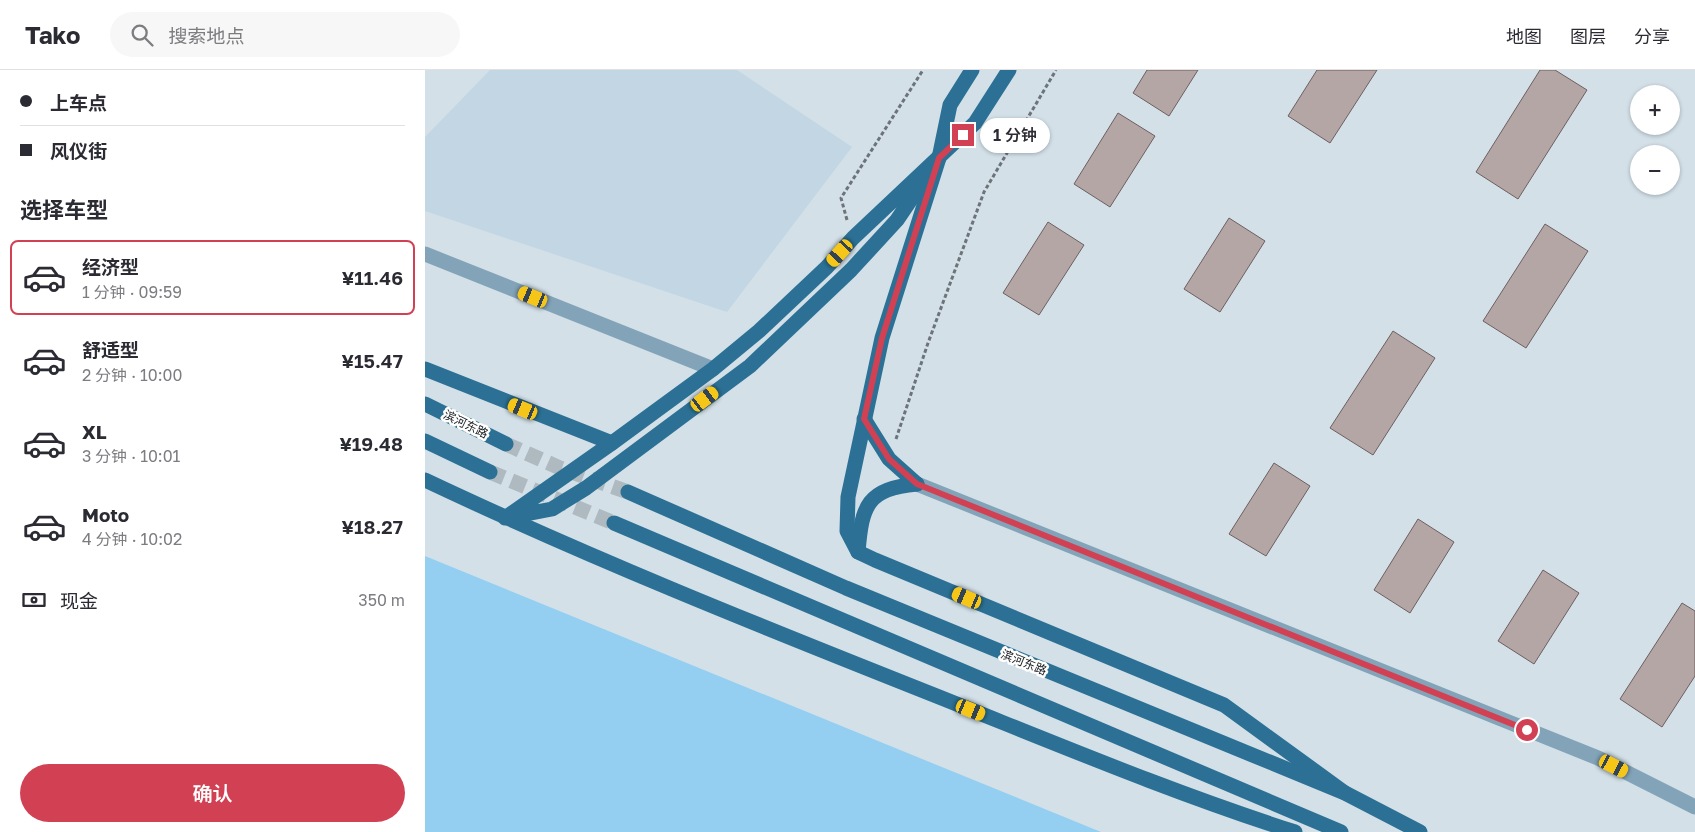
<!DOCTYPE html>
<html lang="zh">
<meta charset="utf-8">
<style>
body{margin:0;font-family:"Golos Text","Noto Sans SC",sans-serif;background:#f7f7f7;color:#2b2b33;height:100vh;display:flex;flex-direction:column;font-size:19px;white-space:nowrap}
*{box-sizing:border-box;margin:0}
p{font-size:16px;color:#7c7c81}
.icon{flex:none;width:28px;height:28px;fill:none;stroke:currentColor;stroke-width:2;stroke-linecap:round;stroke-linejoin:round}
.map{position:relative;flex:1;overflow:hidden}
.details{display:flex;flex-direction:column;background:#fff;width:425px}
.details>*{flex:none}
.hud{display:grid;align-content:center;height:110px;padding:0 20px;background:#fff}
.buttons{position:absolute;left:1205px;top:15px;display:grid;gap:10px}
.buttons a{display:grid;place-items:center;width:50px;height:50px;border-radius:50%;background:#fff;box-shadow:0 1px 4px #0004;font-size:25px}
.end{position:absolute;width:22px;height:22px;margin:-11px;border:6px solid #d14153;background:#fff;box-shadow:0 0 0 2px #fff}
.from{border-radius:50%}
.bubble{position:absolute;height:35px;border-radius:18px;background:#fff;box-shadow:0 1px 4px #0004;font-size:16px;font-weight:600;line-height:35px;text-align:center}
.car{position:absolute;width:15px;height:30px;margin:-15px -8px;border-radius:6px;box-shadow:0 0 4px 1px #0007;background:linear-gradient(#f5c518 24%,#345 0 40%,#f5c518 0 76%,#345 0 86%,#f5c518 0)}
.hud b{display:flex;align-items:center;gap:18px;height:48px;font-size:19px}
.hud b+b{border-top:1px solid #e1e1e2}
.hud i{width:12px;height:12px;background:#2b2b33}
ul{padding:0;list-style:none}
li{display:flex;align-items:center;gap:15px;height:75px;margin:0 10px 8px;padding:0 10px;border:2px solid transparent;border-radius:8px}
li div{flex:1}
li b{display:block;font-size:19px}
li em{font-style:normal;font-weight:600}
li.selected{border-color:#d14153}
li>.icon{width:45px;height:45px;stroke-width:1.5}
h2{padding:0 20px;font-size:22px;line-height:60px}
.pay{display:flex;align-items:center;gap:12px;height:55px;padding:0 20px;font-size:19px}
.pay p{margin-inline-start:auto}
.action{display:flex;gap:10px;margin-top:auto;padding:10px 20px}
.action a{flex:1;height:58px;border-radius:30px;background:#d14153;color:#fff;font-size:20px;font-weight:600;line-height:58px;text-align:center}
header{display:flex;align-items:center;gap:30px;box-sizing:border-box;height:70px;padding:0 25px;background:#fff;border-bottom:1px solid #e1e1e2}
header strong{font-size:24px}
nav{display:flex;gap:28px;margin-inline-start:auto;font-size:18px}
.search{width:350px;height:45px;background:#f7f7f7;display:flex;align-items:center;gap:12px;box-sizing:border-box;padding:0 18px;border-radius:28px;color:#7c7c81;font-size:19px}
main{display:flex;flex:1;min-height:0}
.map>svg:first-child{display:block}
</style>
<header>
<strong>Tako</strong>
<div class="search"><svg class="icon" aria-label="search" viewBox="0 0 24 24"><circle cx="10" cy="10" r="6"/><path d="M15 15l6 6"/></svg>搜索地点</div>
<nav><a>地图</a><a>图层</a><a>分享</a></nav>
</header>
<main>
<section class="details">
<div class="hud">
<b><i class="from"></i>上车点</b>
<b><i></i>风仪街</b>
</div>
<h2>选择车型</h2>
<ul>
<li class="selected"><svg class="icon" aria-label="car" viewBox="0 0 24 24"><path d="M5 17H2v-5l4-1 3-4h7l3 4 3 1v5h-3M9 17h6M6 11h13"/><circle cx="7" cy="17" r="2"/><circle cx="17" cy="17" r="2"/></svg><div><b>经济型</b><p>1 分钟 · 09:59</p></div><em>¥11.46</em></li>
<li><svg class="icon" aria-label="car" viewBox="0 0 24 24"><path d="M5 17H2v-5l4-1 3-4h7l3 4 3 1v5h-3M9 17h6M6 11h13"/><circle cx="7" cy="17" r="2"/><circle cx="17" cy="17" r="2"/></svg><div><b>舒适型</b><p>2 分钟 · 10:00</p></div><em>¥15.47</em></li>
<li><svg class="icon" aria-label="car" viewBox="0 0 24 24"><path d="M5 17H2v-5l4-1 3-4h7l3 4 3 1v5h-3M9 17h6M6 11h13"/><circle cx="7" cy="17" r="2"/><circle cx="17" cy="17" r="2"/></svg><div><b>XL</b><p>3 分钟 · 10:01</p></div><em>¥19.48</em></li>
<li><svg class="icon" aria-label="car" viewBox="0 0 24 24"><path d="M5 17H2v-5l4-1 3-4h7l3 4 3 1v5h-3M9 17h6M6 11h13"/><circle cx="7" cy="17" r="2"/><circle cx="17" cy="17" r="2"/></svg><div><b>Moto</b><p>4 分钟 · 10:02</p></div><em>¥18.27</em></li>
</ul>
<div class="pay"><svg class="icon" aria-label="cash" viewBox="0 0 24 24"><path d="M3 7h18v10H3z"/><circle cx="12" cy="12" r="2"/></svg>现金<p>350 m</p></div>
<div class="action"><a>确认</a></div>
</section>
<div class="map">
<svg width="1270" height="762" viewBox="0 0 1270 762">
<rect width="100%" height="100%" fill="#d3e0e8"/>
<path fill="#c2d6e3" d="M 65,0 L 312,0 L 427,77 L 302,242 L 0,141 L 0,67 Z"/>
<path fill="#94cff2" d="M 0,486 L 676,762 L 0,762 Z"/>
<g fill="#b5a6a6" stroke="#6d5f5f">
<path d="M 722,0 L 773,0 L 744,46 L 708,23 Z"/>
<path d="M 892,0 L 952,0 L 905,73 L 863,46 Z"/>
<path d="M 1115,0 L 1130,0 L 1162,20 L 1093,129 L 1051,102 Z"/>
<path d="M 693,43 L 730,66 L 685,137 L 649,114 Z"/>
<path d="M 804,148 L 840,171 L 795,242 L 759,219 Z"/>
<path d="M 623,152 L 659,175 L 614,245 L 578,223 Z"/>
<path d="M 1120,154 L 1163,181 L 1101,278 L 1058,251 Z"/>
<path d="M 968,261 L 1010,288 L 948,385 L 905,358 Z"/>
<path d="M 849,393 L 885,416 L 841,486 L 804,464 Z"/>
<path d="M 993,449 L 1029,472 L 985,543 L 949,520 Z"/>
<path d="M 1118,500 L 1154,523 L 1109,594 L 1073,571 Z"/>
<path d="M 1257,533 L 1270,541 L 1270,606 L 1237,657 L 1195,629 Z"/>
</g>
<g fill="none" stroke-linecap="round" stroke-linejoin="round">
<g stroke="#aeb9c0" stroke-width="15" stroke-dasharray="15 8" stroke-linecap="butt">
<path d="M 81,374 L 135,398 L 203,422"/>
<path d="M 65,402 L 189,453"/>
</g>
<g stroke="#6c747a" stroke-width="3" stroke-dasharray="4 2.5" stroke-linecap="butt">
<path d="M 422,150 L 416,128 L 498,0"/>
<path d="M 471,369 L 503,273 L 559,122 L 631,0"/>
</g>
<g stroke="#83a4b8" stroke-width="15">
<path d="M 0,184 L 288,299"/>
<path d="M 492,414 L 1173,688 L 1270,737"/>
</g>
<g stroke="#2c7195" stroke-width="15">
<path d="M 547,0 L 525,35 L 514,88 L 457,268 L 423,427 L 422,461 L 433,482 L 450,490 L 799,635 L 920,723"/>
<path d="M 514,88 L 472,150 L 426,200 L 325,296 L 161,418 L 127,439 L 80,448 L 187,373 L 288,299 L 334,261 L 402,197 L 428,168 L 550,53 L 584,0"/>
<path d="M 0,299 L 187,373"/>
<path d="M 0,334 L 81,374"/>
<path d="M 439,349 L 464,389 L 492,414"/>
<path d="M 0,371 L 65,402"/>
<path d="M 0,410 C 165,488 335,556 504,623 C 625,671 745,722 870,762"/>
<path d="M 203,422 L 421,518 L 920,723 L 995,762"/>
<path d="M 189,453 L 916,762"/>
<path d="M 433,482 C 437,435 442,419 492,414"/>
</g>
</g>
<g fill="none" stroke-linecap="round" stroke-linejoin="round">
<path stroke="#d14153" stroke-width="6" d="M 538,65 L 514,88 L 457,268 L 439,349 L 464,389 L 492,414 L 1102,660"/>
</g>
<g text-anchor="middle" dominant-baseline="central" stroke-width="5" stroke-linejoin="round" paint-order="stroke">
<g font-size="12" fill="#181c1f" stroke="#fff">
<text transform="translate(41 354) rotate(26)">滨河东路</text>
<text transform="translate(599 592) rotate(22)">滨河东路</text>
</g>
</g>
</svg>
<div class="buttons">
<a>+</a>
<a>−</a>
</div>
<i class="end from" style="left:1102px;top:660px"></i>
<i class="end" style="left:538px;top:65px"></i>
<div class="bubble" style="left:555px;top:48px;width:70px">1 分钟</div>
<i class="car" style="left:415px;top:183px;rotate:222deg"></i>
<i class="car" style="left:108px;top:227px;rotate:292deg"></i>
<i class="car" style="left:280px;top:329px;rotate:53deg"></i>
<i class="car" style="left:98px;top:339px;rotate:292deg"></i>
<i class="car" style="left:542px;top:528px;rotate:293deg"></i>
<i class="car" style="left:546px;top:640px;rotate:112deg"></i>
<i class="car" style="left:1189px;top:696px;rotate:117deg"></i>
</div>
</main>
